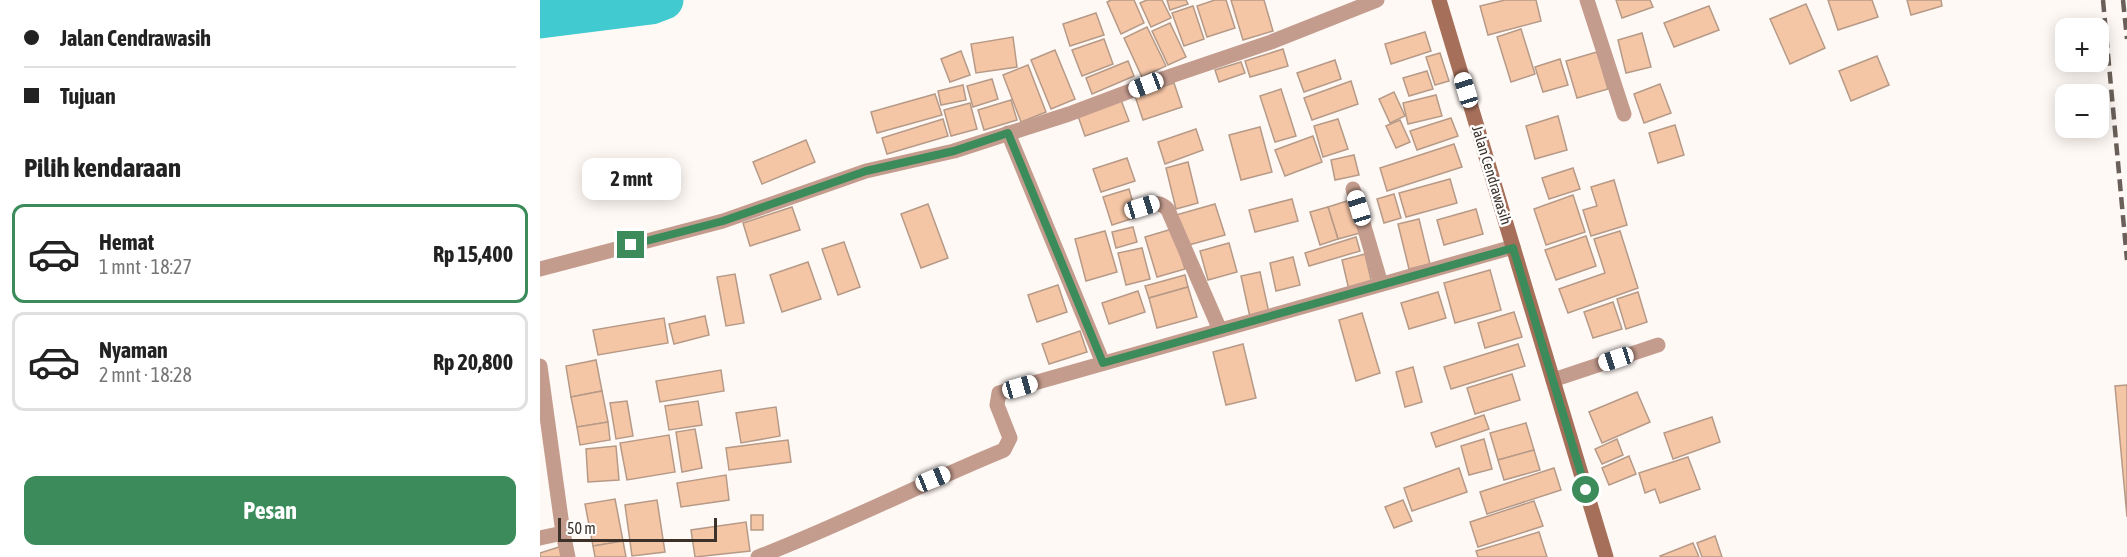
<!DOCTYPE html>
<html lang="id">
<meta charset="utf-8">
<style>
body{margin:0;font-family:"Asap Condensed",sans-serif;background:#f6f6f6;color:#222;height:100vh;display:flex;flex-direction:column;font-size:22px;white-space:nowrap}
*{box-sizing:border-box;margin:0}
p{font-size:20px;color:#767676}
.icon{flex:none;width:33px;height:33px;fill:none;stroke:currentColor;stroke-width:2;stroke-linecap:round;stroke-linejoin:round}
.map{position:relative;flex:1;overflow:hidden}
.sheet{display:flex;flex-direction:column;background:#fff;width:540px}
.sheet>*{flex:none}
.guide{display:grid;align-content:center;height:132px;padding:0 24px;background:#fff}
.buttons{position:absolute;left:1515px;top:18px;display:grid;gap:12px}
.buttons a{display:grid;place-items:center;width:54px;height:54px;border-radius:12px;background:#fff;box-shadow:0 3px 15px #0003;font-size:30px}
.scale{position:absolute;left:18px;bottom:15px;width:159px;box-sizing:border-box;padding-left:6px;border:3px solid #3d322a;border-top:0;font-size:16px;line-height:21px;white-space:nowrap;color:#3d322a;-webkit-text-stroke:4px #fff;paint-order:stroke}
.end{position:absolute;width:27px;height:27px;margin:-14px;border:8px solid #3b8b5b;background:#fff;box-shadow:0 0 0 3px #fff}
.from{border-radius:50%}
.bubble{position:absolute;height:42px;border-radius:12px;background:#fff;box-shadow:0 3px 15px #0003;font-size:20px;font-weight:700;line-height:42px;text-align:center}
.car{position:absolute;width:18px;height:36px;margin:-18px -9px;border-radius:8px;box-shadow:0 0 4px 2px #0007;background:linear-gradient(#fff 24%,#345 0 40%,#fff 0 76%,#345 0 86%,#fff 0)}
.guide b{display:flex;align-items:center;gap:21px;height:57px;font-size:22px}
.guide b+b{border-top:2px solid #e0e0e0}
.guide i{width:15px;height:15px;background:#222}
ul{padding:0;list-style:none}
li{display:flex;align-items:center;gap:18px;height:99px;margin:0 12px 9px;padding:0 12px;border:3px solid #e0e0e0;border-radius:12px}
li div{flex:1}
li b{display:block;font-size:22px}
li em{font-style:normal;font-weight:700}
li.on{border-color:#3b8b5b}
li>.icon{width:54px;height:54px;stroke-width:1.5}
h2{padding:0 24px;font-size:27px;line-height:72px}
.button{display:flex;gap:12px;margin-top:auto;padding:12px 24px}
.button a{flex:1;height:69px;border-radius:12px;background:#3b8b5b;color:#fff;font-size:24px;font-weight:700;line-height:69px;text-align:center}
main{display:flex;flex:1;min-height:0}
.map>svg:first-child{display:block}
</style>
<main>
<section class="sheet">
<div class="guide">
<b><i class="from"></i>Jalan Cendrawasih</b>
<b><i></i>Tujuan</b>
</div>
<h2>Pilih kendaraan</h2>
<ul>
<li class="on"><svg class="icon" aria-label="car" viewBox="0 0 24 24"><path d="M5 17H2v-5l4-1 3-4h7l3 4 3 1v5h-3M9 17h6M6 11h13"/><circle cx="7" cy="17" r="2"/><circle cx="17" cy="17" r="2"/></svg><div><b>Hemat</b><p>1 mnt · 18:27</p></div><em>Rp 15,400</em></li>
<li><svg class="icon" aria-label="car" viewBox="0 0 24 24"><path d="M5 17H2v-5l4-1 3-4h7l3 4 3 1v5h-3M9 17h6M6 11h13"/><circle cx="7" cy="17" r="2"/><circle cx="17" cy="17" r="2"/></svg><div><b>Nyaman</b><p>2 mnt · 18:28</p></div><em>Rp 20,800</em></li>
</ul>
<div class="button"><a>Pesan</a></div>
</section>
<div class="map">
<svg width="1587" height="557" viewBox="0 0 1587 557">
<rect width="100%" height="100%" fill="#fff9f5"/>
<g fill="none" stroke-linecap="round" stroke-linejoin="round">
<path stroke="#41cbd0" stroke-width="39" d="M 0,19 L 111,5 L 124,0"/>
</g>
<g fill="#f5c6a6" stroke="#b69a87" stroke-width="1.5">
<path d="M 571,0 L 594,0 L 604,23 L 581,34 L 567,2 Z"/>
<path d="M 607,0 L 622,0 L 631,18 L 611,27 L 600,3 Z"/>
<path d="M 627,0 L 646,0 L 648,4 L 630,10 Z"/>
<path d="M 675,0 L 686,0 L 695,28 L 667,37 L 657,6 Z"/>
<path d="M 691,0 L 724,0 L 733,31 L 703,40 Z"/>
<path d="M 965,0 L 996,0 L 1001,21 L 948,35 L 940,6 Z"/>
<path d="M 1076,0 L 1110,0 L 1113,7 L 1082,18 Z"/>
<path d="M 1288,0 L 1332,0 L 1338,17 L 1298,30 Z"/>
<path d="M 1367,0 L 1401,0 L 1402,6 L 1371,15 Z"/>
<path d="M 1266,4 L 1285,48 L 1250,64 L 1230,19 Z"/>
<path d="M 653,6 L 664,39 L 644,46 L 632,13 Z"/>
<path d="M 1169,6 L 1179,30 L 1134,47 L 1124,23 Z"/>
<path d="M 556,13 L 564,35 L 530,46 L 523,24 Z"/>
<path d="M 630,23 L 646,57 L 628,65 L 612,31 Z"/>
<path d="M 607,27 L 626,66 L 602,77 L 584,38 Z"/>
<path d="M 981,29 L 995,74 L 971,82 L 957,37 Z"/>
<path d="M 885,32 L 891,51 L 851,64 L 845,44 Z"/>
<path d="M 1102,33 L 1111,67 L 1086,73 L 1078,40 Z"/>
<path d="M 473,37 L 477,67 L 436,73 L 431,44 Z"/>
<path d="M 564,39 L 573,64 L 542,76 L 532,50 Z"/>
<path d="M 743,49 L 748,66 L 710,77 L 705,61 Z"/>
<path d="M 515,50 L 535,99 L 511,109 L 491,60 Z"/>
<path d="M 421,51 L 430,75 L 410,82 L 401,59 Z"/>
<path d="M 1057,52 L 1068,89 L 1037,98 L 1026,61 Z"/>
<path d="M 900,53 L 909,81 L 895,85 L 886,57 Z"/>
<path d="M 1337,56 L 1349,85 L 1311,101 L 1299,71 Z"/>
<path d="M 1020,59 L 1028,85 L 1003,92 L 995,67 Z"/>
<path d="M 795,60 L 801,79 L 764,92 L 757,73 Z"/>
<path d="M 588,61 L 594,76 L 552,94 L 546,78 Z"/>
<path d="M 701,62 L 705,73 L 679,82 L 675,70 Z"/>
<path d="M 488,65 L 506,112 L 481,122 L 463,75 Z"/>
<path d="M 887,71 L 893,89 L 869,96 L 863,78 Z"/>
<path d="M 452,79 L 458,99 L 433,107 L 427,86 Z"/>
<path d="M 811,81 L 818,104 L 772,120 L 764,98 Z"/>
<path d="M 634,83 L 642,107 L 603,120 L 595,96 Z"/>
<path d="M 1120,84 L 1131,113 L 1104,123 L 1094,94 Z"/>
<path d="M 423,85 L 426,100 L 401,105 L 398,91 Z"/>
<path d="M 741,89 L 756,136 L 735,142 L 720,96 Z"/>
<path d="M 854,92 L 865,116 L 850,123 L 839,99 Z"/>
<path d="M 395,94 L 402,115 L 337,133 L 331,112 Z"/>
<path d="M 896,95 L 902,116 L 868,124 L 863,103 Z"/>
<path d="M 471,100 L 477,120 L 444,130 L 438,110 Z"/>
<path d="M 581,100 L 589,121 L 545,136 L 538,116 Z"/>
<path d="M 430,103 L 437,129 L 411,136 L 404,110 Z"/>
<path d="M 1018,116 L 1027,150 L 995,159 L 986,126 Z"/>
<path d="M 911,118 L 918,136 L 877,150 L 870,131 Z"/>
<path d="M 403,119 L 408,136 L 347,154 L 342,138 Z"/>
<path d="M 798,119 L 808,149 L 783,157 L 774,126 Z"/>
<path d="M 860,120 L 870,142 L 856,148 L 846,126 Z"/>
<path d="M 1135,125 L 1144,155 L 1118,163 L 1109,133 Z"/>
<path d="M 720,127 L 732,172 L 701,180 L 689,135 Z"/>
<path d="M 656,129 L 663,150 L 625,164 L 618,142 Z"/>
<path d="M 773,136 L 782,162 L 745,176 L 735,150 Z"/>
<path d="M 266,140 L 275,162 L 222,184 L 213,162 Z"/>
<path d="M 914,144 L 922,167 L 847,191 L 840,168 Z"/>
<path d="M 814,155 L 819,175 L 795,180 L 791,160 Z"/>
<path d="M 587,158 L 595,181 L 561,192 L 553,169 Z"/>
<path d="M 648,162 L 658,203 L 636,209 L 626,168 Z"/>
<path d="M 1033,168 L 1040,189 L 1009,199 L 1002,178 Z"/>
<path d="M 910,179 L 917,203 L 866,217 L 859,193 Z"/>
<path d="M 1074,180 L 1087,225 L 1051,236 L 1043,210 L 1057,206 L 1051,187 Z"/>
<path d="M 589,189 L 597,217 L 572,225 L 563,197 Z"/>
<path d="M 854,194 L 861,218 L 844,223 L 837,199 Z"/>
<path d="M 1033,195 L 1045,232 L 1006,245 L 994,209 Z"/>
<path d="M 752,199 L 758,221 L 715,232 L 709,210 Z"/>
<path d="M 810,200 L 820,233 L 798,239 L 788,207 Z"/>
<path d="M 388,204 L 408,258 L 381,268 L 361,214 Z"/>
<path d="M 675,204 L 685,235 L 645,246 L 636,215 Z"/>
<path d="M 252,207 L 260,230 L 210,246 L 203,223 Z"/>
<path d="M 788,207 L 798,239 L 780,245 L 770,212 Z"/>
<path d="M 936,209 L 943,234 L 904,245 L 897,220 Z"/>
<path d="M 879,219 L 890,264 L 869,269 L 858,224 Z"/>
<path d="M 593,227 L 597,242 L 576,248 L 572,232 Z"/>
<path d="M 632,229 L 645,269 L 617,277 L 605,237 Z"/>
<path d="M 565,231 L 577,272 L 546,281 L 535,239 Z"/>
<path d="M 1080,231 L 1098,288 L 1028,313 L 1019,289 L 1065,273 L 1054,239 Z"/>
<path d="M 1046,236 L 1056,266 L 1016,280 L 1005,250 Z"/>
<path d="M 816,237 L 820,251 L 769,266 L 765,253 Z"/>
<path d="M 304,242 L 320,287 L 298,295 L 282,249 Z"/>
<path d="M 689,243 L 697,272 L 668,280 L 660,251 Z"/>
<path d="M 602,248 L 610,279 L 586,285 L 578,253 Z"/>
<path d="M 825,254 L 832,284 L 809,290 L 802,260 Z"/>
<path d="M 753,257 L 760,285 L 736,291 L 730,263 Z"/>
<path d="M 268,262 L 281,299 L 242,312 L 230,275 Z"/>
<path d="M 950,270 L 961,310 L 915,323 L 904,283 Z"/>
<path d="M 720,272 L 729,313 L 710,317 L 701,276 Z"/>
<path d="M 195,274 L 204,323 L 186,326 L 177,277 Z"/>
<path d="M 645,275 L 648,287 L 609,298 L 605,286 Z"/>
<path d="M 518,285 L 527,312 L 497,322 L 488,295 Z"/>
<path d="M 648,287 L 657,317 L 617,328 L 609,298 Z"/>
<path d="M 598,291 L 605,312 L 569,324 L 562,303 Z"/>
<path d="M 898,292 L 906,318 L 869,329 L 861,303 Z"/>
<path d="M 1098,292 L 1107,322 L 1086,329 L 1077,299 Z"/>
<path d="M 1073,302 L 1082,329 L 1053,338 L 1044,312 Z"/>
<path d="M 974,312 L 982,337 L 945,348 L 938,323 Z"/>
<path d="M 822,313 L 840,373 L 816,381 L 799,320 Z"/>
<path d="M 165,316 L 169,335 L 134,344 L 129,324 Z"/>
<path d="M 124,318 L 128,343 L 58,355 L 53,330 Z"/>
<path d="M 540,331 L 547,352 L 509,364 L 502,344 Z"/>
<path d="M 703,344 L 716,398 L 686,405 L 673,352 Z"/>
<path d="M 978,344 L 985,366 L 911,389 L 904,367 Z"/>
<path d="M 56,360 L 62,391 L 31,397 L 26,366 Z"/>
<path d="M 873,367 L 882,402 L 865,407 L 856,372 Z"/>
<path d="M 181,370 L 184,391 L 120,402 L 116,381 Z"/>
<path d="M 972,374 L 980,400 L 935,414 L 927,388 Z"/>
<path d="M 1587,385 L 1587,517 L 1575,386 Z"/>
<path d="M 62,391 L 68,422 L 37,427 L 31,397 Z"/>
<path d="M 1097,392 L 1110,422 L 1062,443 L 1049,412 Z"/>
<path d="M 87,401 L 93,436 L 76,439 L 70,403 Z"/>
<path d="M 158,401 L 162,425 L 129,430 L 125,406 Z"/>
<path d="M 236,407 L 240,436 L 201,443 L 196,413 Z"/>
<path d="M 944,415 L 949,429 L 896,447 L 891,433 Z"/>
<path d="M 1172,417 L 1180,442 L 1133,459 L 1124,433 Z"/>
<path d="M 68,422 L 70,440 L 40,445 L 37,427 Z"/>
<path d="M 986,423 L 994,450 L 958,460 L 950,433 Z"/>
<path d="M 155,429 L 162,468 L 142,472 L 136,432 Z"/>
<path d="M 129,435 L 135,472 L 87,480 L 80,443 Z"/>
<path d="M 944,439 L 952,469 L 929,475 L 921,446 Z"/>
<path d="M 1077,439 L 1083,455 L 1062,464 L 1055,449 Z"/>
<path d="M 248,440 L 251,462 L 189,470 L 186,448 Z"/>
<path d="M 76,446 L 79,480 L 48,482 L 46,449 Z"/>
<path d="M 994,450 L 1000,470 L 964,480 L 958,460 Z"/>
<path d="M 1089,456 L 1096,474 L 1069,485 L 1062,468 Z"/>
<path d="M 1148,457 L 1160,489 L 1120,503 L 1115,489 L 1105,493 L 1099,473 Z"/>
<path d="M 919,468 L 927,492 L 872,511 L 864,488 Z"/>
<path d="M 1014,468 L 1021,490 L 947,514 L 940,492 Z"/>
<path d="M 186,475 L 189,500 L 141,507 L 137,483 Z"/>
<path d="M 75,499 L 83,541 L 53,546 L 45,504 Z"/>
<path d="M 117,500 L 125,552 L 92,556 L 85,505 Z"/>
<path d="M 863,500 L 872,521 L 854,528 L 845,507 Z"/>
<path d="M 994,501 L 1003,526 L 938,547 L 930,522 Z"/>
<rect x="211" y="515" width="12" height="15"/>
<path d="M 206,522 L 210,551 L 155,557 L 151,530 Z"/>
<path d="M 999,532 L 1007,557 L 938,557 L 936,551 Z"/>
<path d="M 1175,536 L 1182,557 L 1162,557 L 1157,543 Z"/>
<path d="M 83,541 L 86,557 L 55,557 L 53,546 Z"/>
<path d="M 1153,543 L 1159,557 L 1121,557 L 1120,556 Z"/>
<path d="M 22,546 L 25,557 L 0,557 L 0,553 Z"/>
</g>
<g fill="none" stroke-linecap="round" stroke-linejoin="round">
<g stroke="#c49c8e" stroke-width="15">
<path d="M 1047,0 L 1084,114"/>
<path d="M 468,133 L 563,363"/>
<path d="M 813,189 L 841,284"/>
<path d="M 602,207 C 613,204 620,200 628,210 L 680,330"/>
<path d="M 0,269 L 183,221 L 326,171 L 414,151 L 529,114 L 625,78 L 731,42 L 837,0"/>
<path d="M 0,366 L 23,533 L 28,557"/>
<path d="M 1013,380 L 1118,345"/>
<path d="M 0,538 L 23,533"/>
<path d="M 218,557 C 301,525 381,484 464,450 L 470,438 L 457,405 L 459,393 L 973,247"/>
</g>
<path stroke="#a66f59" stroke-width="15" d="M 899,0 L 1066,557"/>
<g stroke="#6a6059" stroke-width="4.5" stroke-dasharray="12 6" stroke-linecap="butt">
<path d="M 1563,0 L 1587,260"/>
<path d="M 1583,0 L 1587,39"/>
</g>
</g>
<g fill="none" stroke-linecap="round" stroke-linejoin="round">
<path stroke="#3b8b5b" stroke-width="8" d="M 91,245 L 183,221 L 326,171 L 414,151 L 468,133 L 563,363 L 973,248 L 1046,490"/>
</g>
<g text-anchor="middle" dominant-baseline="central" stroke-width="5" stroke-linejoin="round" paint-order="stroke">
<g font-size="15" fill="#3d322a" stroke="#fff">
<text transform="translate(952 175) rotate(73)">Jalan Cendrawasih</text>
</g>
</g>
</svg>
<div class="buttons">
<a>+</a>
<a>−</a>
</div>
<div class="scale">50 m</div>
<i class="end from" style="left:1046px;top:490px"></i>
<i class="end" style="left:91px;top:245px"></i>
<div class="bubble" style="left:42px;top:158px;width:99px">2 mnt</div>
<i class="car" style="left:606px;top:85px;rotate:249deg"></i>
<i class="car" style="left:926px;top:90px;rotate:343deg"></i>
<i class="car" style="left:602px;top:207px;rotate:73deg"></i>
<i class="car" style="left:819px;top:208px;rotate:343deg"></i>
<i class="car" style="left:1076px;top:359px;rotate:252deg"></i>
<i class="car" style="left:480px;top:387px;rotate:74deg"></i>
<i class="car" style="left:393px;top:479px;rotate:68deg"></i>
</div>
</main>
